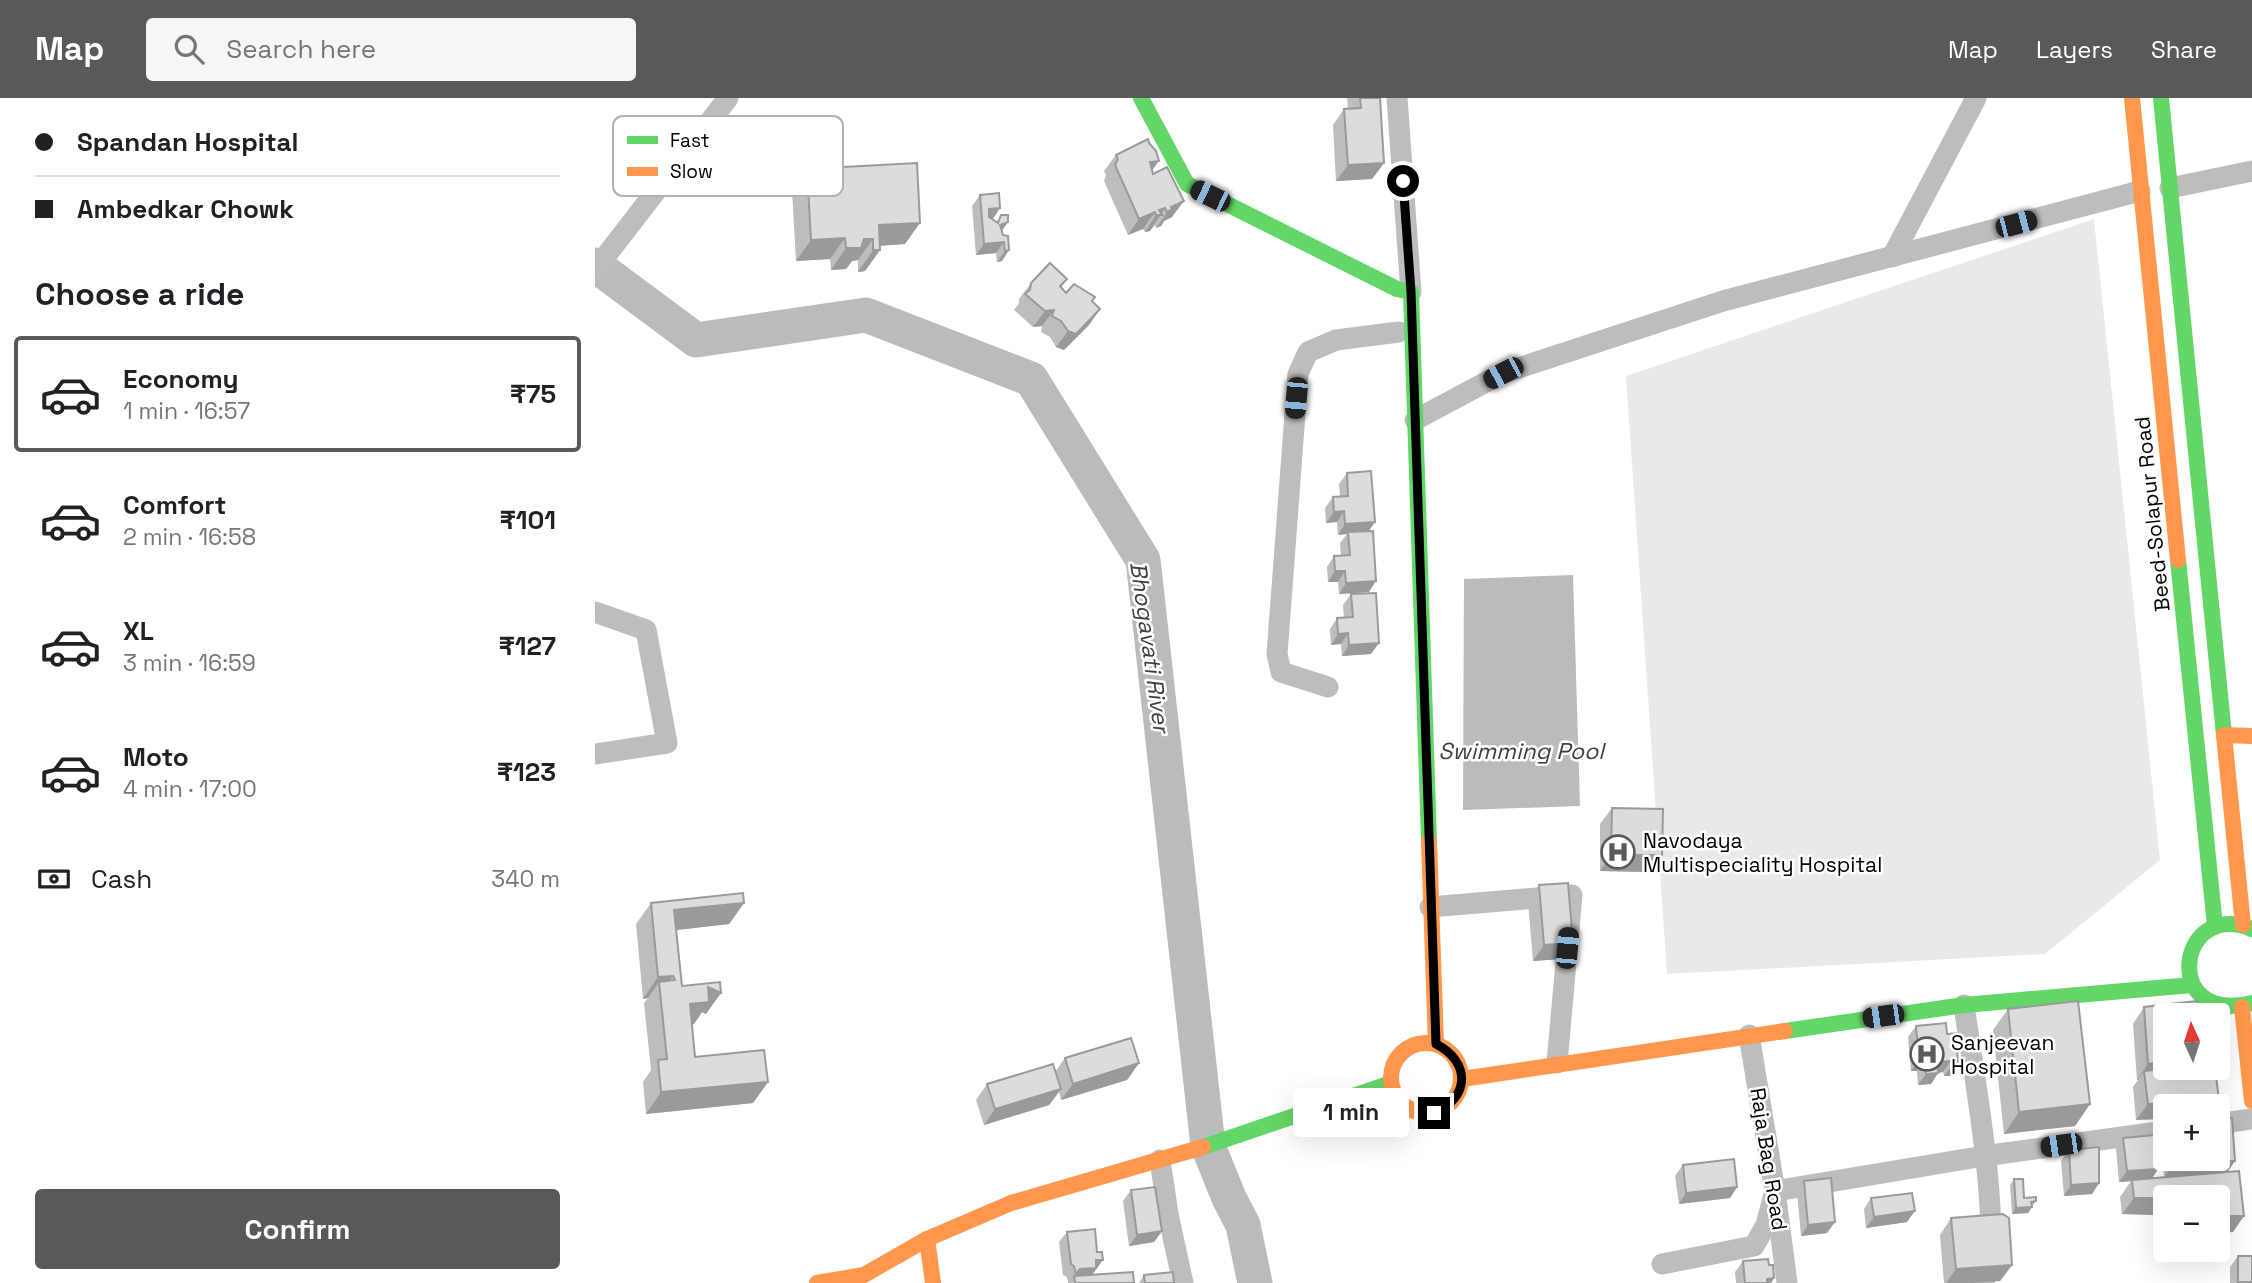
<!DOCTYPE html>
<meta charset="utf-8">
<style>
body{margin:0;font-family:"Space Grotesk",sans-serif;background:#f6f6f6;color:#202124;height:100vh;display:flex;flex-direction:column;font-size:26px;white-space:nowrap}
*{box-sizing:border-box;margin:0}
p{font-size:23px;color:#757577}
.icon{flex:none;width:38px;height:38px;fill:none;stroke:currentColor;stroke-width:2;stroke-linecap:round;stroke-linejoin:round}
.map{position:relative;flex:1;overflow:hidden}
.sheet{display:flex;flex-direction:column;background:#fff;width:595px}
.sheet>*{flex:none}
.top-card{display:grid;align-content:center;height:154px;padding:0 35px;background:#fff}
.needle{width:46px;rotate:357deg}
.tools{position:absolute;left:1558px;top:905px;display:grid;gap:14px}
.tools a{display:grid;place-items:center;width:77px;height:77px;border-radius:7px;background:#fff;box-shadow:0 7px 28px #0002;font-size:35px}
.end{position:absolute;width:32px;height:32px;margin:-16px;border:9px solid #000;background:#fff;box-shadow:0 0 0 4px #fff}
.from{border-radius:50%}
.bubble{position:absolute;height:49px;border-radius:7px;background:#fff;box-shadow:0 7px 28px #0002;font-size:23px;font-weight:700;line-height:49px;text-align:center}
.car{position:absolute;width:21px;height:42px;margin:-21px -10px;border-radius:9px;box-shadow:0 0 5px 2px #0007;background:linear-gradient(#222 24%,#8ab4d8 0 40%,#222 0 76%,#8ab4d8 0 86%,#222 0)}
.top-card b{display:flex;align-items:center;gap:24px;height:66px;font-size:26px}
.top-card b+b{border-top:2px solid #e0e0e0}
.top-card i{width:18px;height:18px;background:#202124}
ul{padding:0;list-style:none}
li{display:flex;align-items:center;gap:21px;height:116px;margin:0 14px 10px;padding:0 21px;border:4px solid transparent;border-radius:7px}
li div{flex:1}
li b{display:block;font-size:26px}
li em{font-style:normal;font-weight:700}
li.active{border-color:#595959}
li>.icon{width:63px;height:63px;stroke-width:1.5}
h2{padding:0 35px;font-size:32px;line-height:84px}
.pay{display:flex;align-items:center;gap:18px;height:77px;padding:0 35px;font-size:26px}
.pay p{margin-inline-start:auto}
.button{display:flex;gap:14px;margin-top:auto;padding:14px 35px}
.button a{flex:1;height:80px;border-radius:7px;background:#595959;color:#fff;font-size:28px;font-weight:700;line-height:80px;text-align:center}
header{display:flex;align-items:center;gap:42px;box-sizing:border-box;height:98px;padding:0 35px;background:#595959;color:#fff}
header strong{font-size:33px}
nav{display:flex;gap:38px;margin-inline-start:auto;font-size:24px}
.search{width:490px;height:63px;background:#f6f6f6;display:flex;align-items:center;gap:18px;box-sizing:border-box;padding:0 24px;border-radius:7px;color:#757577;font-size:26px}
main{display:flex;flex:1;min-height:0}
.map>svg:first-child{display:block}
</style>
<header>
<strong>Map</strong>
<div class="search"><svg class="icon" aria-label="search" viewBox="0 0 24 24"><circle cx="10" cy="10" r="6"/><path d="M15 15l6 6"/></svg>Search here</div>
<nav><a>Map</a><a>Layers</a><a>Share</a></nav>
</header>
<main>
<section class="sheet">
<div class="top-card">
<b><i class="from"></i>Spandan Hospital</b>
<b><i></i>Ambedkar Chowk</b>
</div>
<h2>Choose a ride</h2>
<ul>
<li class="active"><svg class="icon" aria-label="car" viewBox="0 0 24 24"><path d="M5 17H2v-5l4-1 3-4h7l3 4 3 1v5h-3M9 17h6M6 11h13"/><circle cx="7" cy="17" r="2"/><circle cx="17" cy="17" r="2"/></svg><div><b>Economy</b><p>1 min · 16:57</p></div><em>₹75</em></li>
<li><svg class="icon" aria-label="car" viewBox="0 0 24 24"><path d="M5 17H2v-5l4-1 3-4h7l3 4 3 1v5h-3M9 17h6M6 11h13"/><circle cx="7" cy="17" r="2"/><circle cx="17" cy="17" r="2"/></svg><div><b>Comfort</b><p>2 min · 16:58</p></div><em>₹101</em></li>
<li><svg class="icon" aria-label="car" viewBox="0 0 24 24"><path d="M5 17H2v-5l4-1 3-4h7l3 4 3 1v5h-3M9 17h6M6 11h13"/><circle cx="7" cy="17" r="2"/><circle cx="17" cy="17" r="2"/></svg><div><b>XL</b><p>3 min · 16:59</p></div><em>₹127</em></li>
<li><svg class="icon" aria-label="car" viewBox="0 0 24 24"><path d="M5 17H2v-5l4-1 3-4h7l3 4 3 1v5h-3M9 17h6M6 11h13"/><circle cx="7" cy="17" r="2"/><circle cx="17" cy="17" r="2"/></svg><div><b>Moto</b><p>4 min · 17:00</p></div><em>₹123</em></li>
</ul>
<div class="pay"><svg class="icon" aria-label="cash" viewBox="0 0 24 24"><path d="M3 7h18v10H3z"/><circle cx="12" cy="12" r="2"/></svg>Cash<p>340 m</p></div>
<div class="button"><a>Confirm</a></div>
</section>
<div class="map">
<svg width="1657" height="1185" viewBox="0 0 1657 1185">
<rect width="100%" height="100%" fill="#fff"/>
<path fill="#e9e9e9" d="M 1499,121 L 1565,762 L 1450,856 L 1072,876 L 1031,278 Z"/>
<path fill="#bbb" d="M 978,477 L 985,708 L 868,712 L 869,481 Z"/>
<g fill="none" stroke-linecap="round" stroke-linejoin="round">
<path stroke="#bbb" stroke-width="35" d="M 0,167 L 101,242 L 271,217 L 436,281 L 548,462 L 613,1048 L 634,1100 L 648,1127 L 660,1185"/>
<g stroke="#bdbdbd" stroke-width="21">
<path d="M 802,0 L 816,194"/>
<path d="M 1575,90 L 1657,73"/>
<path d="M 1297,159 L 1381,0"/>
<path d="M 0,172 L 133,0"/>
<path d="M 820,322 L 908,275 L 1128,203 L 1545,93"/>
<path d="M 0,514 L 51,532 L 72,645 L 0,656"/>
<path d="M 733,589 L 686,574 L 682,556 L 703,276 L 713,254 L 741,242 L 804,234"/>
<path d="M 835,809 L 977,797 L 962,965"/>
<path d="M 1369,907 C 1376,961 1411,1144 1388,1185"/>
<path d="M 1154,937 L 1180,1093 L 1192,1185"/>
<path d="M 1622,1026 L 1657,1021"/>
<path d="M 565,1062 L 573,1116 L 588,1185"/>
<path d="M 1067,1166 L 1159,1148 L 1171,1127 L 1180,1093 L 1389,1058 L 1570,1033"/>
</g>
<g stroke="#63d668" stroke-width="16">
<path d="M 546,0 L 592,86 L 802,191 L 816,194 L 834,743"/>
<path d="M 1566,0 L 1629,637"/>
<path d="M 1583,462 L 1620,828"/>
<path d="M 1657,831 C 1582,800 1565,928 1657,905"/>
<path d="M 1190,933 L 1369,907 L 1597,887"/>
<path d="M 608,1049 L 796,985"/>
</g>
<g stroke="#ff974d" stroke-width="16">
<path d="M 1537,0 L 1583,462"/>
<path d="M 834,743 L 841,946"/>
<path d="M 1648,827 L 1629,637 L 1657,638"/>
<path d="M 1647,909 L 1657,1003"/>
<circle cx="831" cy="980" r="35"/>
<path d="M 867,981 L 1190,933"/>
<path d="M 332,1141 L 338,1185"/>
<path d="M 222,1185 L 269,1177 L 332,1141 L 416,1105 L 608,1049"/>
</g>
</g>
<g fill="#bdbdbd">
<path d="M 752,0 L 785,0 L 789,65 L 777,81 L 741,83 L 738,27 L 749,11 L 753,10 Z"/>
<path d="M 521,57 L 557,72 L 577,119 L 569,123 L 566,128 L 561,130 L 560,127 L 555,133 L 550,134 L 548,131 L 533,137 L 509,83 L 511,77 L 509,73 Z"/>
<path d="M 212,71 L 310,146 L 285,148 L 285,152 L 270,173 L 263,174 L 263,162 L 257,163 L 251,171 L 236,172 L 235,161 L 201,163 L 197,92 Z"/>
<path d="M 385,97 L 398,121 L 402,124 L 406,117 L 413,124 L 407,133 L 414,152 L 407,163 L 402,164 L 401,155 L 381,157 L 377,108 Z"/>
<path d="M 472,181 L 466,190 L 471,195 L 497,204 L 494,227 L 469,252 L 461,249 L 455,239 L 446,234 L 447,228 L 438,229 L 419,212 L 424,205 L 424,201 L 436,185 Z"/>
<path d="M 752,375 L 780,424 L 774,433 L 774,494 L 744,496 L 743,484 L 733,484 L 732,469 L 739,458 L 746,457 L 745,445 L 752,436 L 743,437 L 742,424 L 731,425 L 730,410 L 738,399 L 745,398 L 744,386 Z"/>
<path d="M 756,496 L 776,556 L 747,558 L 746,546 L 736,547 L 735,531 L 742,520 L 749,520 L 748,507 Z"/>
<path d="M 1017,710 L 1056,774 L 1005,773 L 1005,726 Z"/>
<path d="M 944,787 L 978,845 L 966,861 L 938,863 L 933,804 Z"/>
<path d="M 56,805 L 149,805 L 134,826 L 81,832 L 87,888 L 111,916 L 107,914 L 99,926 L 97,926 L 100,959 L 173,984 L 158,1005 L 51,1016 L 48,984 L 56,972 L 49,905 L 53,900 L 48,901 L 41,826 Z"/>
<path d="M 1549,909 L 1570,970 L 1620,970 L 1541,1022 L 1538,989 L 1543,982 L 1542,982 L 1538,926 Z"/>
<path d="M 1413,911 L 1495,1006 L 1480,1028 L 1409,1036 L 1398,932 Z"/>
<path d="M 1321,928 L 1352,936 L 1362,954 L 1355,978 L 1349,978 L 1348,974 L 1343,975 L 1336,986 L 1323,987 L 1322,973 L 1316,973 L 1313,939 Z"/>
<path d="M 470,960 L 544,965 L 532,982 L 466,1002 L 464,994 L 454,1007 L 389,1027 L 381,1002 L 392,986 L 460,974 Z"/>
<path d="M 1570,1036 L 1570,1060 L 1622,1060 L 1632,1074 L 1638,1134 L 1622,1135 L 1622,1099 L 1570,1099 L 1570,1125 L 1561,1125 L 1560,1117 L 1527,1116 L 1525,1099 L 1536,1083 L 1524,1084 L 1521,1051 L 1528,1040 L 1563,1071 L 1557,1080 L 1569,1079 L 1566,1042 Z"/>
<path d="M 1474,1052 L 1504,1085 L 1497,1096 L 1469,1098 L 1466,1063 Z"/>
<path d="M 1088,1067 L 1142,1089 L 1135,1100 L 1084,1106 L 1080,1078 Z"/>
<path d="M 1419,1081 L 1429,1100 L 1441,1103 L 1433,1115 L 1417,1116 L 1415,1087 Z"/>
<path d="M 1209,1083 L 1232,1135 L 1206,1138 L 1202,1094 Z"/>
<path d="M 536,1092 L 567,1133 L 559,1144 L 534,1148 L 528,1103 Z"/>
<path d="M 1276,1100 L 1312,1124 L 1271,1130 L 1269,1111 Z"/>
<path d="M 1356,1120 L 1417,1167 L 1405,1183 L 1376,1185 L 1349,1185 L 1345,1137 Z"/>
<path d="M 472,1134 L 500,1173 L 496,1177 L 480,1185 L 473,1185 L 472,1179 L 468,1177 L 464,1144 Z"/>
<path d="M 1643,1158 L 1657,1185 L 1635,1185 L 1635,1169 Z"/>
<path d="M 1148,1163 L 1174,1167 L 1179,1180 L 1176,1185 L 1141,1185 L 1140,1174 Z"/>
<path d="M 549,1177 L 579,1185 L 544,1185 Z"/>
</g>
<g fill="#9a9a9a">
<path d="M 564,63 L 552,79 L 555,64 Z"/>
<path d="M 789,65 L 777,81 L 741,83 L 753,67 Z"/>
<path d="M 589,103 L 577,119 L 569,123 L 566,128 L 561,130 L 576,109 Z"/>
<path d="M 405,110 L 398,121 L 386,122 L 394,111 Z"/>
<path d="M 570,110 L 555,133 L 550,134 L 564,112 Z"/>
<path d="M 560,114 L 548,131 L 533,137 L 544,121 Z"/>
<path d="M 413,124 L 405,135 L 405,127 Z"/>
<path d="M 325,125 L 310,146 L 278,148 L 278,141 L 263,162 L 257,163 L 251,171 L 236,172 L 251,150 L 269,141 L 284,127 Z"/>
<path d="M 250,140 L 235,161 L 201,163 L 216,142 Z"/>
<path d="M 409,144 L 401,155 L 381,157 L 389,146 Z"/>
<path d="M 278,152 L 285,152 L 270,173 L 263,174 Z"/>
<path d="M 414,152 L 407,163 L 402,164 L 410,153 Z"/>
<path d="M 505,211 L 494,227 L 469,252 L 461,249 L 473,233 Z"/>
<path d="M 459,212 L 447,228 L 438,229 L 450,213 Z"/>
<path d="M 749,413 L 742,424 L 731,425 L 739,414 Z"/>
<path d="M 780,424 L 772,435 L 753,434 L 752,436 L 743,437 L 750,426 Z"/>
<path d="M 740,473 L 750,473 L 743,484 L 733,484 Z"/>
<path d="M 781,483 L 774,494 L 744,496 L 751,485 Z"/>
<path d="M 753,535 L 746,546 L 736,547 L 743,536 Z"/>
<path d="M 784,545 L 776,556 L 747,558 L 754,547 Z"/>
<path d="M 1016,757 L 1067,757 L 1056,774 L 1005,773 Z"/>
<path d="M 149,805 L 134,826 L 64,834 L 79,812 Z"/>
<path d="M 978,845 L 966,861 L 938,863 L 949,847 Z"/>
<path d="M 78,878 L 65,895 L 64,884 L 53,900 L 48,901 L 63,879 Z"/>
<path d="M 113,889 L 126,895 L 111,916 L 107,914 L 99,926 L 80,928 L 95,906 Z"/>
<path d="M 1324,962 L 1329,962 L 1322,973 L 1316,973 Z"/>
<path d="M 1356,963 L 1348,974 L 1343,975 L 1336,986 L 1323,987 L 1331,976 L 1342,964 Z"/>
<path d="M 1570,963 L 1570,970 L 1599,970 L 1549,973 L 1543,982 L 1542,982 L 1553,966 Z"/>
<path d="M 544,965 L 532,982 L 466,1002 L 478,986 Z"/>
<path d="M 1357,967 L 1363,967 L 1355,978 L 1349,978 Z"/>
<path d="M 173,984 L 158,1005 L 51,1016 L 66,994 Z"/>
<path d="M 466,991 L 454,1007 L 389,1027 L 400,1011 Z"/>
<path d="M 1624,1002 L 1620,1008 L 1570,1008 L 1570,1021 L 1541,1022 L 1553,1006 Z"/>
<path d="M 1495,1006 L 1480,1028 L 1409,1036 L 1424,1014 Z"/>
<path d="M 1581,1063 L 1640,1063 L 1629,1079 L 1569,1079 Z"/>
<path d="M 1563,1071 L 1556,1082 L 1524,1084 L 1532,1073 Z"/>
<path d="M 1504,1085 L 1497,1096 L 1469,1098 L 1476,1087 Z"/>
<path d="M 1142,1089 L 1135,1100 L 1084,1106 L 1091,1095 Z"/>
<path d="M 1539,1100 L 1570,1100 L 1570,1102 L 1560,1117 L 1527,1116 Z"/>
<path d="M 1632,1104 L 1622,1119 L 1622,1105 Z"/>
<path d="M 1437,1109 L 1433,1115 L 1417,1116 L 1421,1110 Z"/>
<path d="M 1320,1113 L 1312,1124 L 1271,1130 L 1279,1119 Z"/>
<path d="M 1570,1113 L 1570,1125 L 1561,1125 Z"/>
<path d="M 1632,1118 L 1649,1118 L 1638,1134 L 1622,1135 L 1622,1132 Z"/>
<path d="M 1240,1124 L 1232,1135 L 1206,1138 L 1213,1127 Z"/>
<path d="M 567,1133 L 559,1144 L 534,1148 L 542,1137 Z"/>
<path d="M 501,1162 L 508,1162 L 494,1181 L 479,1178 L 474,1185 L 481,1176 L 485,1171 Z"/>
<path d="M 1417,1167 L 1405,1183 L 1376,1185 L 1351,1185 L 1361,1171 Z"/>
<path d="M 1179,1180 L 1176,1185 L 1169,1185 L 1172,1181 Z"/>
</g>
<g fill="#dcdcdc" stroke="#9a9a9a" stroke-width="2">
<path d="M 765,0 L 785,0 L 789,65 L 753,67 L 749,11 L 766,10 Z"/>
<path d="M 553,41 L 554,45 L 561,53 L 564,63 L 555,64 L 558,76 L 572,69 L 589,103 L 576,109 L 577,111 L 572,114 L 570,110 L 564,112 L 567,117 L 561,117 L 560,114 L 544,121 L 520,67 L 523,61 L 521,57 Z"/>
<path d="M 322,65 L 325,125 L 284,127 L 285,152 L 278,152 L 278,141 L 269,141 L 266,150 L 251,150 L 250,140 L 216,142 L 212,71 Z"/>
<path d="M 404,95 L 405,110 L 394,111 L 394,119 L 403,125 L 406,117 L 413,117 L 413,124 L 405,127 L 408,137 L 413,138 L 414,152 L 410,153 L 409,144 L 389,146 L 385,97 Z"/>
<path d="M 455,165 L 472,181 L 465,188 L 471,195 L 479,186 L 500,199 L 497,203 L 505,211 L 481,236 L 473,233 L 466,223 L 457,218 L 459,212 L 450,213 L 430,196 L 435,192 L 436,185 Z"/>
<path d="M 776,373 L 780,424 L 750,426 L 749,413 L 739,414 L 738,399 L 753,398 L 752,375 Z"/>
<path d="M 778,433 L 781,483 L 751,485 L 750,473 L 740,473 L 739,458 L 755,457 L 753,434 Z"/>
<path d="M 781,495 L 784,545 L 754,547 L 753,535 L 743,536 L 742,520 L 758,519 L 756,496 Z"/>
<path d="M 1017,710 L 1068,711 L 1067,757 L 1016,757 Z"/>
<path d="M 973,785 L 978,845 L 949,847 L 944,787 Z"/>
<path d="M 148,795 L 149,805 L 79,812 L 87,888 L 125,884 L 126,895 L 113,889 L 114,904 L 95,906 L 100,959 L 169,952 L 173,984 L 66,994 L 63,962 L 72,961 L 64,884 L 80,882 L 78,878 L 63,879 L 56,805 Z"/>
<path d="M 1483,903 L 1495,1006 L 1424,1014 L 1413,911 Z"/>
<path d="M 1602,903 L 1604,917 L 1570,917 L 1570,963 L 1553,966 L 1549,909 Z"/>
<path d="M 1351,925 L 1352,936 L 1364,935 L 1365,949 L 1362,950 L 1363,967 L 1357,967 L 1356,963 L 1342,964 L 1343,975 L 1331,976 L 1329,962 L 1324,962 L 1321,928 Z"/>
<path d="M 536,940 L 544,965 L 478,986 L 470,960 Z"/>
<path d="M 458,966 L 466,991 L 400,1011 L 392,986 Z"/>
<path d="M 1578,970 L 1620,970 L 1624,1002 L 1553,1006 L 1549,973 Z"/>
<path d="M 1637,1020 L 1640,1063 L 1581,1063 L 1580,1060 L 1622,1060 L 1622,1021 Z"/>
<path d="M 1560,1037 L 1563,1071 L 1532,1073 L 1528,1040 Z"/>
<path d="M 1504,1049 L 1504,1085 L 1476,1087 L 1474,1052 Z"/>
<path d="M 1139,1061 L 1142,1089 L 1091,1095 L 1088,1067 Z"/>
<path d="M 1644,1073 L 1649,1118 L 1632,1118 L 1632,1104 L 1622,1105 L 1622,1099 L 1570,1099 L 1570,1100 L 1539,1100 L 1537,1082 Z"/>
<path d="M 1236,1080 L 1240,1124 L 1213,1127 L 1209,1083 Z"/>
<path d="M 1419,1081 L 1428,1081 L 1429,1100 L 1441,1099 L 1441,1103 L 1436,1104 L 1437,1109 L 1421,1110 Z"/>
<path d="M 560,1089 L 567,1133 L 542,1137 L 536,1092 Z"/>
<path d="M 1317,1095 L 1320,1113 L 1279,1119 L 1276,1100 Z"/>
<path d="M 1408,1116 L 1414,1120 L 1417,1167 L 1361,1171 L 1356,1120 Z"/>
<path d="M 500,1131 L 502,1154 L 507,1154 L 508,1162 L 501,1162 L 501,1170 L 485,1171 L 481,1176 L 479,1168 L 476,1166 L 472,1134 Z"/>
<rect x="1643" y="1158" width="14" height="26"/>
<path d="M 1173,1161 L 1174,1167 L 1178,1167 L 1179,1180 L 1172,1181 L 1172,1185 L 1150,1185 L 1148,1163 Z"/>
<path d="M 538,1174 L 539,1185 L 480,1185 L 479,1178 Z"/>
<path d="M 578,1174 L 579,1185 L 550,1185 L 549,1177 Z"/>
</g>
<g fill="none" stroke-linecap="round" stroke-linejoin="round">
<path stroke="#000" stroke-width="9" d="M 808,83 L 816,194 L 841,946 C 876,964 875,1000 839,1015"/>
</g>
<defs>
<symbol id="hospital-ring" viewBox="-11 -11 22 22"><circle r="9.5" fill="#fff" stroke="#595959" stroke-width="1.5"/><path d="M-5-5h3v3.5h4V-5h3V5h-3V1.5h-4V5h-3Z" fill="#595959"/></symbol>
</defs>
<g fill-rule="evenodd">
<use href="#hospital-ring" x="1004" y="735" width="38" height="38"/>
<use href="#hospital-ring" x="1313" y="937" width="38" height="38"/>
</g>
<g text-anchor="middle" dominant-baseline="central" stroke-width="5" stroke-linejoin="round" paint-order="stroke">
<g font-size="21" fill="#000" stroke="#fff">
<text transform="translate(1557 416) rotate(-96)">Beed-Solapur Road</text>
<text transform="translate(1174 1061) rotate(81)">Raja Bag Road</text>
</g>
<g font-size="21" fill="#000" stroke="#fff" text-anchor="start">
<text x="1048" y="742">Navodaya<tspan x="1048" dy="24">Multispeciality Hospital</tspan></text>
<text x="1356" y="944">Sanjeevan<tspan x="1356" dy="24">Hospital</tspan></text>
</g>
<g font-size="23" font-style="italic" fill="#3f3f3f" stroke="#fff">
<text transform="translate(555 549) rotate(82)">Bhogavati River</text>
<text x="926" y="653">Swimming Pool</text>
</g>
</g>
<rect x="18" y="18" width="230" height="80" rx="10" fill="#fff" stroke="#b2b2b2" stroke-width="2"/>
<rect x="32" y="38" width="31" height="8" fill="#63d668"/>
<rect x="32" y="69" width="31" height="9" fill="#ff974d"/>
<g font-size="19" fill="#000">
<text x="75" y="49">Fast</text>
<text x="75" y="80">Slow</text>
</g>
</svg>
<div class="tools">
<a><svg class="needle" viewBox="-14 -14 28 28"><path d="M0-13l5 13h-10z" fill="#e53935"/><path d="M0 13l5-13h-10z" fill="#757577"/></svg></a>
<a>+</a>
<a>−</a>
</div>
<i class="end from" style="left:808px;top:83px"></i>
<i class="end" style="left:839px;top:1015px"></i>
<div class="bubble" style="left:698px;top:990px;width:116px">1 min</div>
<i class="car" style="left:615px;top:98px;rotate:296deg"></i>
<i class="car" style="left:1421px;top:126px;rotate:75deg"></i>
<i class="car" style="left:908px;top:275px;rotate:242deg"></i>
<i class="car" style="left:701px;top:300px;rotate:185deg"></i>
<i class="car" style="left:972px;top:850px;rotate:5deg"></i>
<i class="car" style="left:1288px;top:918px;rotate:262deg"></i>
<i class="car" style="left:1466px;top:1047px;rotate:262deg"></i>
</div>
</main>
